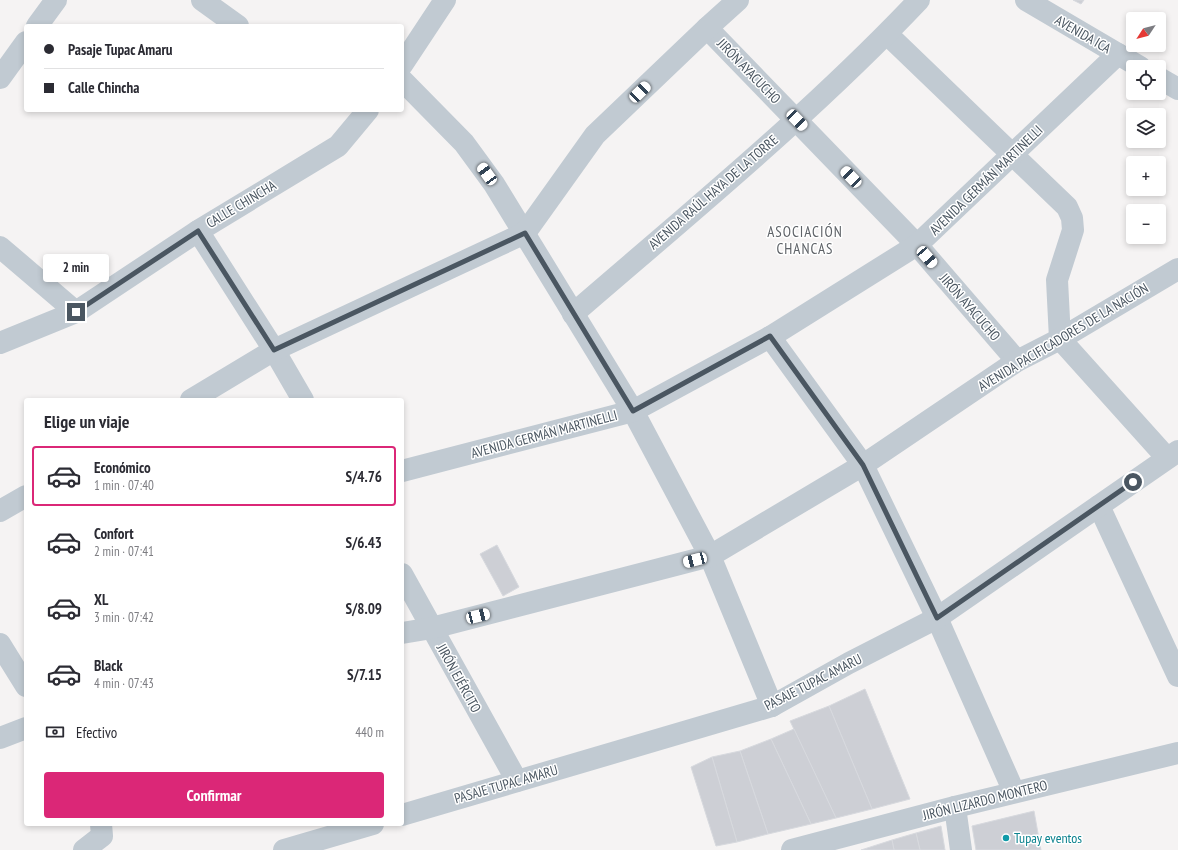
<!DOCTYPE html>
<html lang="es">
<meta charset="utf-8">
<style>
body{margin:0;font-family:"PT Sans Narrow",sans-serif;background:#f7f7f7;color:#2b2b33;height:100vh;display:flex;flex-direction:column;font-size:15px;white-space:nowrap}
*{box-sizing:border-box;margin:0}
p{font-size:13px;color:#7c7c81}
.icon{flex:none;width:22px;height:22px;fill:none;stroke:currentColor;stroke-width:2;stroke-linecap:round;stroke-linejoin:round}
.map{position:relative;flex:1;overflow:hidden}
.details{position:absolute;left:24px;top:398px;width:380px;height:428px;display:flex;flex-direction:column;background:#fff;border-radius:4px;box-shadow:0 2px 6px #0003}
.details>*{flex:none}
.banner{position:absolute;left:24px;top:24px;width:380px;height:88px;border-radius:4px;box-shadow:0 2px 6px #0003;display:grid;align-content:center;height:88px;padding:0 20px;background:#fff}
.needle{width:26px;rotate:234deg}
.buttons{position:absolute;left:1126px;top:12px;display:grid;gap:8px}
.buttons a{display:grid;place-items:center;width:40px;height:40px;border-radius:4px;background:#fff;box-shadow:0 2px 6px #0003;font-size:20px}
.end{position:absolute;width:18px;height:18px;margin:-9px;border:5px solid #4a5661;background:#fff;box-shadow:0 0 0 2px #fff}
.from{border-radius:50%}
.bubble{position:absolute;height:28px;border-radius:4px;background:#fff;box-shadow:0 2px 6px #0003;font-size:13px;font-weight:800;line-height:28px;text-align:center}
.car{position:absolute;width:12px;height:24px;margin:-12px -6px;border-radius:5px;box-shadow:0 0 3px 1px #0007;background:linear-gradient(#fff 24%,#345 0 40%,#fff 0 76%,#345 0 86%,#fff 0)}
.banner b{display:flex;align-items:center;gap:14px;height:38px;font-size:15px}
.banner b+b{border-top:1px solid #e1e1e2}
.banner i{width:10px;height:10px;background:#2b2b33}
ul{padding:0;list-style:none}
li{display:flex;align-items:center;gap:12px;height:60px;margin:0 8px 6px;padding:0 12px;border:2px solid transparent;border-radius:4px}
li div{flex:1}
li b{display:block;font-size:15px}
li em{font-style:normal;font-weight:800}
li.on{border-color:#db2777}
li>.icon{width:36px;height:36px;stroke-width:1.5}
h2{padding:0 20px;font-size:18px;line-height:48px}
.pay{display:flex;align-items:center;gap:10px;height:44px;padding:0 20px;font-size:15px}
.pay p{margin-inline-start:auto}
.action{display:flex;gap:8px;margin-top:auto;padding:8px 20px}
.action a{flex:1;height:46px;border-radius:4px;background:#db2777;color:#fff;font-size:16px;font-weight:800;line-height:46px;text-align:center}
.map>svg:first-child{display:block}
</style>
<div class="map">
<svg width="1178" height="850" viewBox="0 0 1178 850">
<rect width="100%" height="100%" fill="#f5f3f3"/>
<g fill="#cdcfd5" stroke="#d7d9de">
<path d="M 1073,0 L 1084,0 L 1081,4 Z"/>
<path d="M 497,545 L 519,587 L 503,596 L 480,554 Z"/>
<path d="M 865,689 L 910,799 L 872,809 L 829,706 Z"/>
<path d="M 829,706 L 872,809 L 836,818 L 790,721 Z"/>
<path d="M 794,729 L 836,818 L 811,824 L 771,739 Z"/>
<path d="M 771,739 L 811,824 L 768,834 L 740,751 Z"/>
<path d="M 740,751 L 768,834 L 737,842 L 712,757 Z"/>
<path d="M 712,757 L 737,842 L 716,846 L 691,767 Z"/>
<path d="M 1034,811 L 1041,850 L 976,850 L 972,826 Z"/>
<path d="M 941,826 L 945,850 L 920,850 L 916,833 Z"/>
<path d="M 916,833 L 920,850 L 894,850 L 892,840 Z"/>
<path d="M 892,840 L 894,850 L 861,850 Z"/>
</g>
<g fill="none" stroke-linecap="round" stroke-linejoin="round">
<g stroke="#c1cad2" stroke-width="22">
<path d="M 202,0 L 238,26"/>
<path d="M 1026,0 L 1140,67"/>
<path d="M 37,26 L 56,0"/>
<path d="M 707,28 L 917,245 L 1017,361"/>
<path d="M 887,34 L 1067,207 L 1072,218 L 1073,230 L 1057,280 L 1060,339 L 1167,458"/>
<path d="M 402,65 L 445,0"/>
<path d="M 0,78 L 26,42"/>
<path d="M 1159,78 L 1178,89"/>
<path d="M 402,80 L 464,143 L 494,184 L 633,411 L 710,556 L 772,706"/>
<path d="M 198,231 L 274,350 L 303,400"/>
<path d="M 0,247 L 76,312"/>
<path d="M 573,314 C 691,212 812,113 919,0"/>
<path d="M 770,337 L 863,465 L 937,618 L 1014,792"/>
<path d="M 0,343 L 76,312 L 198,231 L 338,146 L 368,110"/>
<path d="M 191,400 L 274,350 L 525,233 L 595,135 L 707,28 L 738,0"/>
<path d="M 402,471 L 633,411 L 770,337 L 917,245 L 1118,54"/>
<path d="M 1099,506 L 1178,676"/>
<path d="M 0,511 L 26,496"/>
<path d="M 402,574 L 517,781"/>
<path d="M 402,633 L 432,628 L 710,556 L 863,465 L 1017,361 L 1060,339 L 1178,269"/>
<path d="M 0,644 L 26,686"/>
<path d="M 0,738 L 26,728"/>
<path d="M 955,807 L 961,850"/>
<path d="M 402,815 L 772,706 L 849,663 L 937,618 L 1178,451"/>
<path d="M 84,850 L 102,836 L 101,824"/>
<path d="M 284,850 L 373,824"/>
<path d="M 792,850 L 955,807 L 1178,753"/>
</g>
</g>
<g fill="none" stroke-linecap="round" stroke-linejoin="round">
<path stroke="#4a5661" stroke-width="5" d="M 76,312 L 198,231 L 274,350 L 525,233 L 633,411 L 770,336 L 863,465 L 937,618 L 1133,482"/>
</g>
<circle fill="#0f9aa8" stroke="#fff" stroke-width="1.5" cx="1006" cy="838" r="4"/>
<g text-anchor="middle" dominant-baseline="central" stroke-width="3" stroke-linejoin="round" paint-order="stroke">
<g font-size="14" fill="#4a5661" stroke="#fff">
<text transform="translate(1083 34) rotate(30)">AVENIDA ICA</text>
<text transform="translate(749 71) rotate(46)">JIRÓN AYACUCHO</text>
<text transform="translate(986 180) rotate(-44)">AVENIDA GERMÁN MARTINELLI</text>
<text transform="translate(713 192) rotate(-41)">AVENIDA RAÚL HAYA DE LA TORRE</text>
<text transform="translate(241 204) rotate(-31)">CALLE CHINCHA</text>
<text transform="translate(970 307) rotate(49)">JIRÓN AYACUCHO</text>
<text transform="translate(1063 337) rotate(-31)">AVENIDA PACIFICADORES DE LA NACIÓN</text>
<text transform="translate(544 434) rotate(-15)">AVENIDA GERMÁN MARTINELLI</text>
<text transform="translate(459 678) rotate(61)">JIRÓN EJÉRCITO</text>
<text transform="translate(813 682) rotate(-27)">PASAJE TUPAC AMARU</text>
<text transform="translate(506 784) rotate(-16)">PASAJE TUPAC AMARU</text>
<text transform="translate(985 800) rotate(-14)">JIRÓN LIZARDO MONTERO</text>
</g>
<g font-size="14" fill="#0d838f" stroke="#fff" text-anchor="start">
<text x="1014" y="838">Tupay eventos</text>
</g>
<g font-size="15" letter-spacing="1" fill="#5f6368" stroke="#fff">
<text x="805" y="231">ASOCIACIÓN<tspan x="805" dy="17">CHANCAS</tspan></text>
</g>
</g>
</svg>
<div class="buttons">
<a><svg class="needle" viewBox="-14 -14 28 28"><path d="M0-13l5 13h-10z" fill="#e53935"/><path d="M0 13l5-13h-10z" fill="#7c7c81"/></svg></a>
<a><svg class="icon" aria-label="locate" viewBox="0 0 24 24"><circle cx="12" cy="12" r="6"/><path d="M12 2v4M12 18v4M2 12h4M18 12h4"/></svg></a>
<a><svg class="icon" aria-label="layers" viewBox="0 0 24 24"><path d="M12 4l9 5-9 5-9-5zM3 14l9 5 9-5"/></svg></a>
<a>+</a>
<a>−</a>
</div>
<i class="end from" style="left:1133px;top:482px"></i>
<i class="end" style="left:76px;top:312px"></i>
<div class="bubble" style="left:43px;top:254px;width:66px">2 min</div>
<i class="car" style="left:640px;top:92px;rotate:46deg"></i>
<i class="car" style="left:797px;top:120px;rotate:136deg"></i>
<i class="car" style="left:487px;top:174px;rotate:324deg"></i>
<i class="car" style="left:851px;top:177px;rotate:316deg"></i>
<i class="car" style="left:927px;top:257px;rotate:139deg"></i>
<i class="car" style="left:695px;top:560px;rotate:255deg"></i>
<i class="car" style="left:478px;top:616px;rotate:76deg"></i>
<div class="banner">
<b><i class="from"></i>Pasaje Tupac Amaru</b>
<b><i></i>Calle Chincha</b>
</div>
<section class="details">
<h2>Elige un viaje</h2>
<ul>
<li class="on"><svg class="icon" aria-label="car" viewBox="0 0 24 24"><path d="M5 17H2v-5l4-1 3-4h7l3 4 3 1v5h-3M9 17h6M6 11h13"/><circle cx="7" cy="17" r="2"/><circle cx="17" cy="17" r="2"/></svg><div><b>Económico</b><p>1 min · 07:40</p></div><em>S/4.76</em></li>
<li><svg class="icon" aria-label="car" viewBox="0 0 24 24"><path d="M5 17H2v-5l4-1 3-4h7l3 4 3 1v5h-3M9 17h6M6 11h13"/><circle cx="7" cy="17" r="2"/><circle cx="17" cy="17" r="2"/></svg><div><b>Confort</b><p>2 min · 07:41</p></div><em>S/6.43</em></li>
<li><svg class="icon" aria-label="car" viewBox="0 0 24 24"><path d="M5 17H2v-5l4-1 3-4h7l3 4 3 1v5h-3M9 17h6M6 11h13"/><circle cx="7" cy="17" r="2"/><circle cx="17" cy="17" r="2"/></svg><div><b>XL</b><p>3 min · 07:42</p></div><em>S/8.09</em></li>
<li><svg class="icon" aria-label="car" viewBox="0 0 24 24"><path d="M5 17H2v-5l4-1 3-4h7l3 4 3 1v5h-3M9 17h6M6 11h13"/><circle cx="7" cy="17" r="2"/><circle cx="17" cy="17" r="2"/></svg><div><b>Black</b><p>4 min · 07:43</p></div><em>S/7.15</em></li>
</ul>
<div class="pay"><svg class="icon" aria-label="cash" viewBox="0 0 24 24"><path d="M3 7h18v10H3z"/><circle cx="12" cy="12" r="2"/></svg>Efectivo<p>440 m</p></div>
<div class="action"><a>Confirmar</a></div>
</section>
</div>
